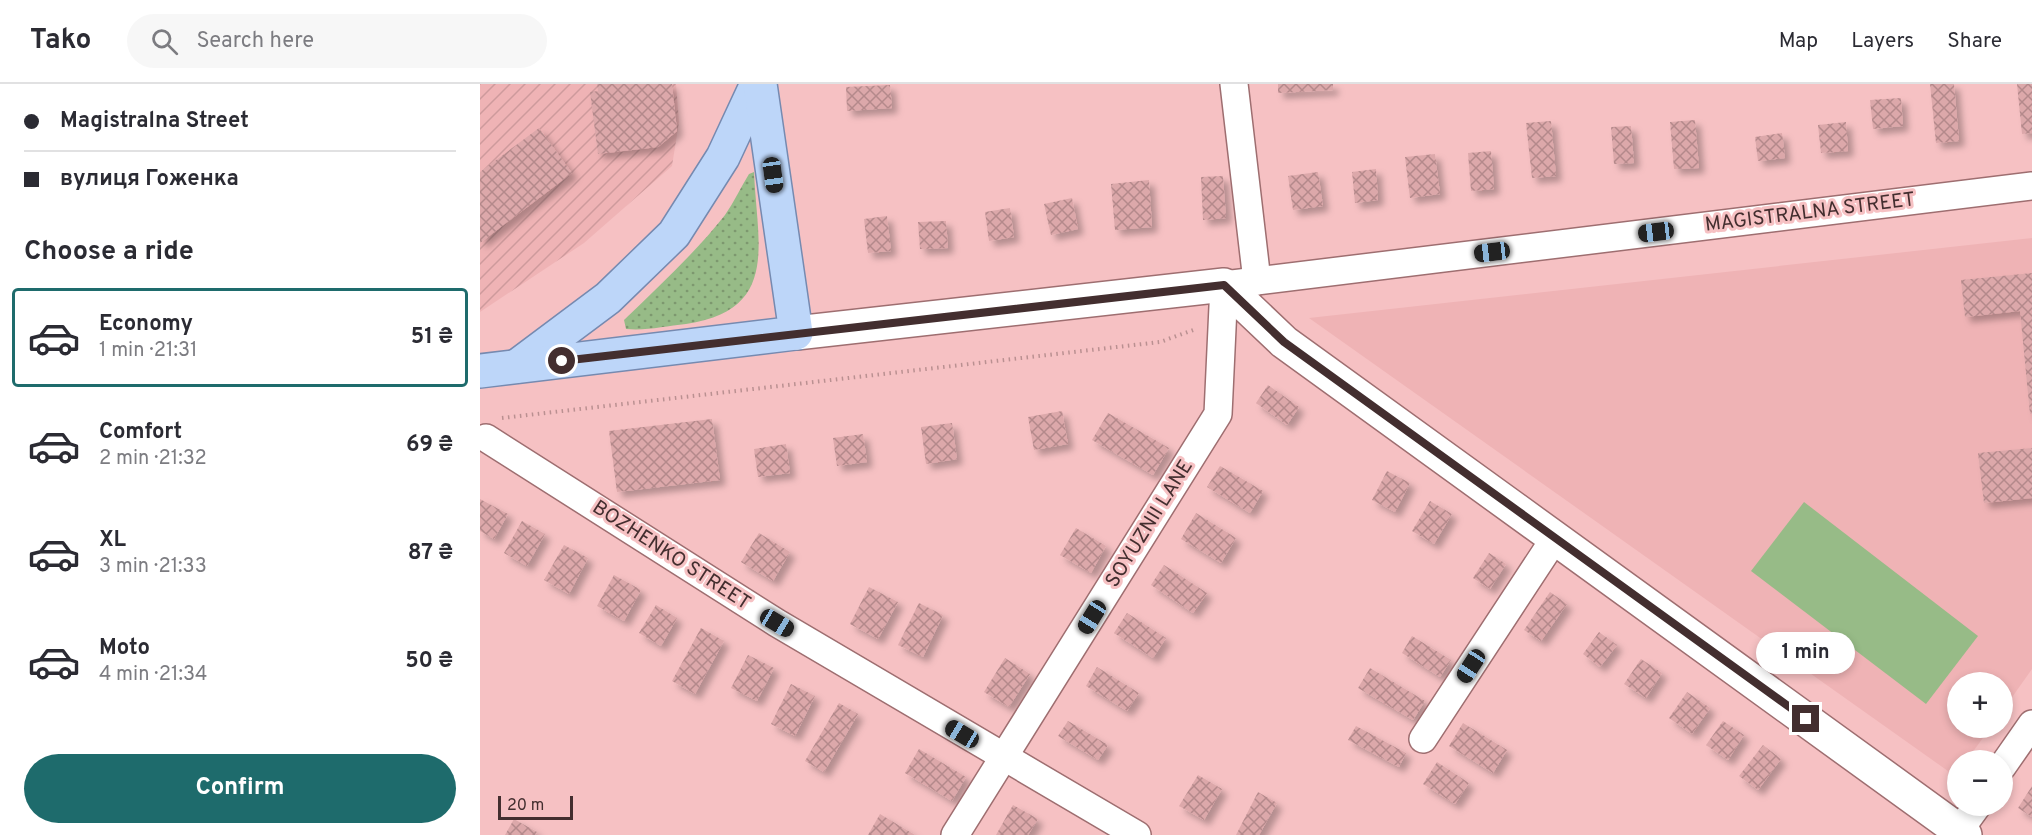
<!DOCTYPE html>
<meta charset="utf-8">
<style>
body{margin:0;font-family:Overpass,sans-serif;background:#f7f7f7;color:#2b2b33;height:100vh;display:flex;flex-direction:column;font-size:22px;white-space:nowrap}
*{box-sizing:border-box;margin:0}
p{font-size:20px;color:#7c7c81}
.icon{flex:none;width:33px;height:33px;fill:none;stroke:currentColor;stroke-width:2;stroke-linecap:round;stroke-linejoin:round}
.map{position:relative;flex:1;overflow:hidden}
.panel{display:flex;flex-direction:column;background:#fff;width:480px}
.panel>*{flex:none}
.guide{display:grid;align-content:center;height:132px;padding:0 24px;background:#fff}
.fabs{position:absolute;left:1467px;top:588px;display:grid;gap:12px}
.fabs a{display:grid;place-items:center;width:66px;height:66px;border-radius:50%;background:#fff;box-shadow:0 3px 9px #0003;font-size:30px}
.scale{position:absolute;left:18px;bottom:15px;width:75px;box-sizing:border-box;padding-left:6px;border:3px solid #432e2f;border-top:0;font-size:16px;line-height:21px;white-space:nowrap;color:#432e2f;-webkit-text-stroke:4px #f6c1c3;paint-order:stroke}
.end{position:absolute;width:27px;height:27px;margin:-14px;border:8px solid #432e2f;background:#fff;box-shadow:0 0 0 3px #fff}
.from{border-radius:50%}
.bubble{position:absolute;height:42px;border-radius:21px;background:#fff;box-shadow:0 3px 9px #0003;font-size:20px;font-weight:700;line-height:42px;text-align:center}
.car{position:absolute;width:18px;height:36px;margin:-18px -9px;border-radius:8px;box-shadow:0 0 4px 2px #0007;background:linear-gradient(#222 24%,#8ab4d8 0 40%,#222 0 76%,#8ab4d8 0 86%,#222 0)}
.guide b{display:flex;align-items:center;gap:21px;height:57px;font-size:22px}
.guide b+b{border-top:2px solid #e1e1e2}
.guide i{width:15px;height:15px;background:#2b2b33}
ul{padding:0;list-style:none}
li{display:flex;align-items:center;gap:18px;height:99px;margin:0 12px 9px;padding:0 12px;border:3px solid transparent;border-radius:6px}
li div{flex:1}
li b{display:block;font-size:22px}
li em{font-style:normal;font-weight:700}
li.active{border-color:#1e6b6c}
li>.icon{width:54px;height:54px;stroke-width:1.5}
h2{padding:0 24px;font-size:27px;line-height:72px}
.cta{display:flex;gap:12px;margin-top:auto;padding:12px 24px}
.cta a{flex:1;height:69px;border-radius:36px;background:#1e6b6c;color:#fff;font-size:24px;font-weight:700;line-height:69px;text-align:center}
header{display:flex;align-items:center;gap:36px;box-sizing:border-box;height:84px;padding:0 30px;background:#fff;border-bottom:2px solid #e1e1e2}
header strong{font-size:28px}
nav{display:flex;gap:33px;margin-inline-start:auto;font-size:21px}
.search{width:420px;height:54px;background:#f7f7f7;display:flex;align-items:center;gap:15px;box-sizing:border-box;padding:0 21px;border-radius:33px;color:#7c7c81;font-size:22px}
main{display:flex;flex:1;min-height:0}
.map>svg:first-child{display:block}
</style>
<header>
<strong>Tako</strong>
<div class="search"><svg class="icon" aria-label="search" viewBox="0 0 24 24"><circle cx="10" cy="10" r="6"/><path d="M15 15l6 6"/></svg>Search here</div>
<nav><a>Map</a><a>Layers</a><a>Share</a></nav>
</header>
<main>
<section class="panel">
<div class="guide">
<b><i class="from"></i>Magistralna Street</b>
<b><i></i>вулиця Гоженка</b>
</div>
<h2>Choose a ride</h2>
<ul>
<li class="active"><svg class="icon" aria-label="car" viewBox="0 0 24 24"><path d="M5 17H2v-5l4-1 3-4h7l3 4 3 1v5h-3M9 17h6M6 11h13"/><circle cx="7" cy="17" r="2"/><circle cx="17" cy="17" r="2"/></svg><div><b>Economy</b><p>1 min · 21:31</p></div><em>51 ₴</em></li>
<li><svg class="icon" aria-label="car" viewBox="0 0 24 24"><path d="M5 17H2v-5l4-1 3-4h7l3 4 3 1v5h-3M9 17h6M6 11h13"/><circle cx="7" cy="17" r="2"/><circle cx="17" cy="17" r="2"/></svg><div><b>Comfort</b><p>2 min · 21:32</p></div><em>69 ₴</em></li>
<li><svg class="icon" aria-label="car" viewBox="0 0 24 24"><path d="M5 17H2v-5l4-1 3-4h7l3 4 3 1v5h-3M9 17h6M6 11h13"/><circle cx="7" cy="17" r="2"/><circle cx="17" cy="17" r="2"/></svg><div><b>XL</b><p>3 min · 21:33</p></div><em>87 ₴</em></li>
<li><svg class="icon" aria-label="car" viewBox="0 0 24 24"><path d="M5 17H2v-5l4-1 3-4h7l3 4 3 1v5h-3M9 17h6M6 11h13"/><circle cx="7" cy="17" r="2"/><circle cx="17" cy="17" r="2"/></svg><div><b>Moto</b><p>4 min · 21:34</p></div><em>50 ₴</em></li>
</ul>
<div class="cta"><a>Confirm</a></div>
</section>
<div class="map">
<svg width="1552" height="751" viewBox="0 0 1552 751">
<defs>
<pattern id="industrial-furrows" width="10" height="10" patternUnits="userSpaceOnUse" patternTransform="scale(1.5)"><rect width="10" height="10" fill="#efb3b5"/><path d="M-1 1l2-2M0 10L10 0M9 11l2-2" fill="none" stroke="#ce9a9c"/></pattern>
<pattern id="grass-dots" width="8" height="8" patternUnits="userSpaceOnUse" patternTransform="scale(1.5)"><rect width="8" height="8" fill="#97bb87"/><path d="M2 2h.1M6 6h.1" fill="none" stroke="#7d986f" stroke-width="1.8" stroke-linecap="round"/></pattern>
<pattern id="building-cross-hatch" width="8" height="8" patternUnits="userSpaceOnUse" patternTransform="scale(1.5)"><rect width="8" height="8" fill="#dca8aa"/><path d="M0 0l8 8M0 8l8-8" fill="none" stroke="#b4898b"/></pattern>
<filter id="shadow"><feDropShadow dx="5.5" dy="5.5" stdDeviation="3" flood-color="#0004"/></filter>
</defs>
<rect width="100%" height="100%" fill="#f6c1c3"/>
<path fill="#efb3b5" d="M 1552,154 L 1552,585 L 1523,626 L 1522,598 L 1478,598 L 1478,644 L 1510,644 L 1487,676 L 1478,676 L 1475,692 L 829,234 Z"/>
<path fill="url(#industrial-furrows)" d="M 0,0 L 196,0 L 199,38 L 192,82 L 104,159 L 0,228 Z"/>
<path fill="url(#grass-dots)" d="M 274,88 C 277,160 300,226 206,240 C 186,242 166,247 146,245 L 144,236 C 179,202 215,169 245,131 C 254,118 261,103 269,90 Z"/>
<path fill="#97bb87" d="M 1324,418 L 1498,552 L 1446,620 L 1271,487 Z"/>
<g fill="url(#building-cross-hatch)" filter="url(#shadow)">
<path d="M 117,0 L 192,0 L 197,47 L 178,63 L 118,70 L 110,8 L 118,7 Z"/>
<path d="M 798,0 L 853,0 L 853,6 L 798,9 Z"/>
<path d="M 1450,0 L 1474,0 L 1479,57 L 1456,59 Z"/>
<path d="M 1537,0 L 1552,0 L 1552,49 L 1542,50 Z"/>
<path d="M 410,1 L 412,24 L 367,27 L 366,3 Z"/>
<path d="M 1421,14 L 1423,42 L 1393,45 L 1390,16 Z"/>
<path d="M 1215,36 L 1219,84 L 1194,85 L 1190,38 Z"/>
<path d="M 1071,37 L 1076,92 L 1052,94 L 1046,39 Z"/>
<path d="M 1366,38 L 1368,67 L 1341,69 L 1338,41 Z"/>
<path d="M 1151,42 L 1154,79 L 1134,80 L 1131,43 Z"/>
<path d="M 59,44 L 92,89 L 0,159 L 0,88 Z"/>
<path d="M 1302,49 L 1305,74 L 1278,77 L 1275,53 Z"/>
<path d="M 1011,67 L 1014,105 L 991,107 L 988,69 Z"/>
<path d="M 955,70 L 960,110 L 930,114 L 925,73 Z"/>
<path d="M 896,85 L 898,116 L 875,119 L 872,88 Z"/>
<path d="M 838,88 L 843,122 L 813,126 L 808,92 Z"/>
<path d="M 743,92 L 746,134 L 723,136 L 721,93 Z"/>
<path d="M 669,96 L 672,143 L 635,146 L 631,100 Z"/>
<path d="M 592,114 L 598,145 L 571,151 L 564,120 Z"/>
<path d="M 530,124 L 534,153 L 509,157 L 505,128 Z"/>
<path d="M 407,132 L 411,167 L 388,169 L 384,135 Z"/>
<path d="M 466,137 L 468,164 L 440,165 L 438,138 Z"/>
<path d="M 1552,189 L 1552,330 L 1550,330 L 1540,227 L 1485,233 L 1481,196 Z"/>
<path d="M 788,301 L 819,323 L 807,341 L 776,319 Z"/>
<path d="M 582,327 L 588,360 L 554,366 L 548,333 Z"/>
<path d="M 628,329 L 689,364 L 673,391 L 612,356 Z"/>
<path d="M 232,335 L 240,396 L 137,408 L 129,347 Z"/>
<path d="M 472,339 L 477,375 L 446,380 L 441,343 Z"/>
<path d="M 383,350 L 387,378 L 357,382 L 353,354 Z"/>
<path d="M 306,360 L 310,389 L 278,393 L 274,365 Z"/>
<path d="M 1552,364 L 1552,414 L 1504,419 L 1498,369 Z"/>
<path d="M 740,382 L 783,407 L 770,429 L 727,403 Z"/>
<path d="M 907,387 L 930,399 L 915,428 L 892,416 Z"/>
<path d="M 0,415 L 28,430 L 14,455 L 0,447 Z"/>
<path d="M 950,417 L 972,430 L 954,460 L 932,447 Z"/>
<path d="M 716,429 L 756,454 L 741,479 L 701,455 Z"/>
<path d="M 42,437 L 65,450 L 47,482 L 24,469 Z"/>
<path d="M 596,444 L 626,462 L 611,489 L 580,471 Z"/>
<path d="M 279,449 L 310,468 L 293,497 L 261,478 Z"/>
<path d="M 84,461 L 108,474 L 89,510 L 64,496 Z"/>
<path d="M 1009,469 L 1026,480 L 1010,505 L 993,494 Z"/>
<path d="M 684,481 L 727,509 L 713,529 L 671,501 Z"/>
<path d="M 134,491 L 161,506 L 144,537 L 117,522 Z"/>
<path d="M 389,503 L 418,518 L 398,555 L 370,540 Z"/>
<path d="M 1070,508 L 1087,520 L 1061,557 L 1044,546 Z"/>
<path d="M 439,519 L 463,531 L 443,573 L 418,561 Z"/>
<path d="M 176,521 L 197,534 L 181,562 L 159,549 Z"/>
<path d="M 647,529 L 686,554 L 673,574 L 634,549 Z"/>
<path d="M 221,544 L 244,557 L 215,610 L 192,597 Z"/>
<path d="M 1119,548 L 1137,561 L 1120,583 L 1103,570 Z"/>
<path d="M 932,552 L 971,576 L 960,593 L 922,569 Z"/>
<path d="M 268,571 L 294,584 L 277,617 L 251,604 Z"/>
<path d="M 525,574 L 550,590 L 529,623 L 504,608 Z"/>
<path d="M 1161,575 L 1182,589 L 1166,614 L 1144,600 Z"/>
<path d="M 617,583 L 659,609 L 647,627 L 606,602 Z"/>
<path d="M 890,584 L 945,617 L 933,636 L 878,604 Z"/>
<path d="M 311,600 L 335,612 L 315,652 L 291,640 Z"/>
<path d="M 1207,608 L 1230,624 L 1212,650 L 1189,634 Z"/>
<path d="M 359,619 L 378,630 L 344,688 L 325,677 Z"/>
<path d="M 588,637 L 628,661 L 618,676 L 578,652 Z"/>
<path d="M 1243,637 L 1264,651 L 1248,676 L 1226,661 Z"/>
<path d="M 983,639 L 1027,666 L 1013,689 L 969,662 Z"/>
<path d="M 876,642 L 926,669 L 919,683 L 868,656 Z"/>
<path d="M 1283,661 L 1301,675 L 1278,706 L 1259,692 Z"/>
<path d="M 439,665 L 486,693 L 472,717 L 425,689 Z"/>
<path d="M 957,678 L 989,699 L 975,720 L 943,700 Z"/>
<path d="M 718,691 L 742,705 L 724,736 L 699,722 Z"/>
<path d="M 1552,702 L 1552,733 L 1538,724 Z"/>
<path d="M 778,708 L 797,719 L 779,751 L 756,751 Z"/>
<path d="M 533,721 L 558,735 L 548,751 L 516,751 Z"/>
<path d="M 400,730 L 435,751 L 388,751 Z"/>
<path d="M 34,735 L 57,748 L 55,751 L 25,751 Z"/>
</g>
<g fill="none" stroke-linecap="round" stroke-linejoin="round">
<defs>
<g id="minor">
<path d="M 754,0 L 777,197"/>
<path d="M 6,354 L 297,539 L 657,751"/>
<path d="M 943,655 L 1075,454"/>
<path d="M 1522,683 L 1552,640"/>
<path d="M 475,751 L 738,330 L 744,201 L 1552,102"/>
<path d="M 1476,751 L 1497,722"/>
</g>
<path id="tertiary" d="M 316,249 L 744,201 L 804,258 L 1485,751"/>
<g id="primary">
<path d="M 37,282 L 128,214 L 194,150 L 243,73 L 277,0"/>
<path d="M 0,287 L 316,249 L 280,0"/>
</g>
</defs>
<use href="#minor" stroke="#9e6e70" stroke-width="30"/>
<use href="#tertiary" stroke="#9e6e70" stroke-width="36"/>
<use href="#primary" stroke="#768ab0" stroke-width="36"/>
<path stroke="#ba9091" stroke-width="4" stroke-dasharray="1.5 4.5" stroke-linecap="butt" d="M 22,334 L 680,258 L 716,245"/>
<use href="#minor" stroke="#fff" stroke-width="27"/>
<use href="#tertiary" stroke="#fff" stroke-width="33"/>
<use href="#primary" stroke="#bdd6f9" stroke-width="33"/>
</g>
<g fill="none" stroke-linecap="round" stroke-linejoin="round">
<path stroke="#432e2f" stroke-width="8" d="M 82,277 L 744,201 L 804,258 L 1326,635"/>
</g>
<g text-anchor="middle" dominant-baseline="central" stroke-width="6" stroke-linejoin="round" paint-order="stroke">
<g font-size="20" fill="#432e2f" stroke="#f6c1c3">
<text transform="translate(1330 129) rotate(-7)">MAGISTRALNA STREET</text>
<text transform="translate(670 440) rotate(-58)">SOYUZNII LANE</text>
<text transform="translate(191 472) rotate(33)">BOZHENKO STREET</text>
</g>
</g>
</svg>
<div class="fabs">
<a>+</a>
<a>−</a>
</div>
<div class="scale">20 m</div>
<i class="end from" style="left:82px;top:277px"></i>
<i class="end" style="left:1326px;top:635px"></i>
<div class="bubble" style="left:1276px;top:548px;width:99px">1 min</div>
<i class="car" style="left:293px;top:91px;rotate:172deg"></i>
<i class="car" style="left:1176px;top:148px;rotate:263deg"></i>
<i class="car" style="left:1012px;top:168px;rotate:263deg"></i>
<i class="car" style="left:612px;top:533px;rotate:212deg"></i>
<i class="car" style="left:297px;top:539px;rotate:121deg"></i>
<i class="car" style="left:991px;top:582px;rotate:213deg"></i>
<i class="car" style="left:482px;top:650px;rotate:301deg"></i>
</div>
</main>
